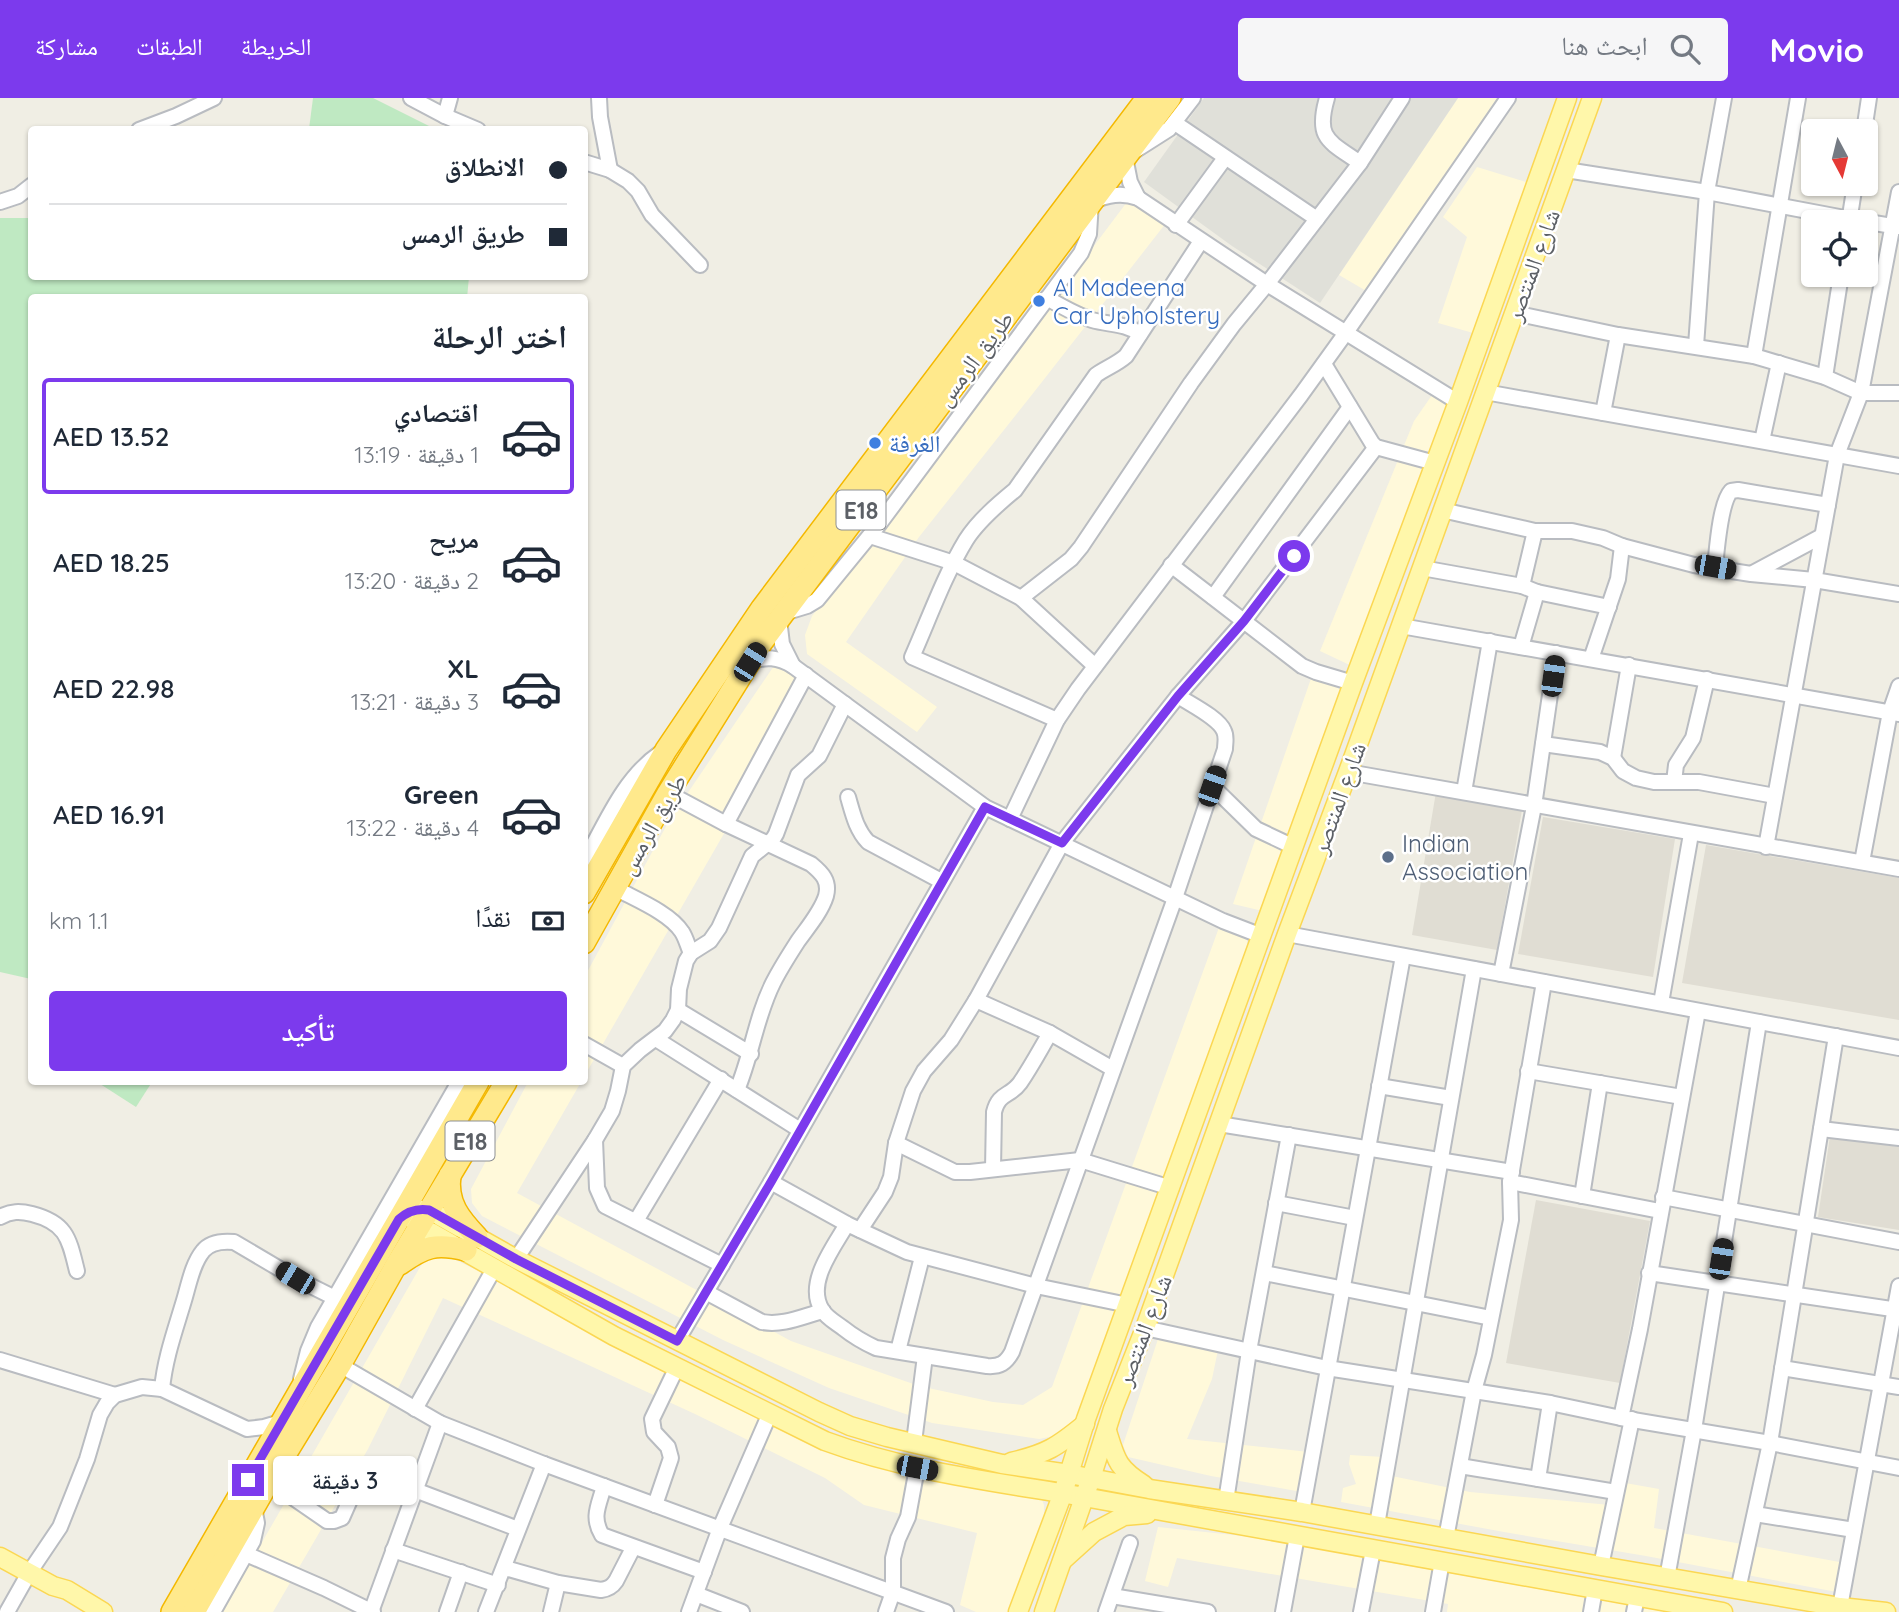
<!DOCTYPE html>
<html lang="ar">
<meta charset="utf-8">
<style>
body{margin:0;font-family:Quicksand,"Noto Naskh Arabic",sans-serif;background:#f6f6f7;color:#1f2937;direction:rtl;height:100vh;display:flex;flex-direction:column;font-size:26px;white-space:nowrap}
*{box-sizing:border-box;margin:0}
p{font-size:23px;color:#747a83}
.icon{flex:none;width:38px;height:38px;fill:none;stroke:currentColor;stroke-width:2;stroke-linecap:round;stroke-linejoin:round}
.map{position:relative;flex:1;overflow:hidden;direction:ltr}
.side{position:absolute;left:28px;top:196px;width:560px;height:791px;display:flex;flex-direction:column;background:#fff;border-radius:7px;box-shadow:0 2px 5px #0004;direction:rtl}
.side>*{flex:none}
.hud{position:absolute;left:28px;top:28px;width:560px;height:154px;border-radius:7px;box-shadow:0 2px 5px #0004;direction:rtl;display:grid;align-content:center;height:154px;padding:0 21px;background:#fff}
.needle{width:46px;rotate:173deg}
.fabs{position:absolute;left:1801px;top:21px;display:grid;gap:14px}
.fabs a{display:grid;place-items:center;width:77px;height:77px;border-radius:7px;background:#fff;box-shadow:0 2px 5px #0004;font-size:35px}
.end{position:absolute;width:32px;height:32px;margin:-16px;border:9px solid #7c3aed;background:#fff;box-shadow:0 0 0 4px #fff}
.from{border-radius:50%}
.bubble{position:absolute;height:49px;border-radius:7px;background:#fff;box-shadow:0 2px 5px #0004;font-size:23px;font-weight:600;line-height:49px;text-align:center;direction:rtl}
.car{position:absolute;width:21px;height:42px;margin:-21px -10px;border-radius:9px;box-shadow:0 0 5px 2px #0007;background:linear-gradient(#222 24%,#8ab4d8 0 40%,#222 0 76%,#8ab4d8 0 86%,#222 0)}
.hud b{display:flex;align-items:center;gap:24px;height:66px;font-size:26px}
.hud b+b{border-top:2px solid #e0e1e3}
.hud i{width:18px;height:18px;background:#1f2937}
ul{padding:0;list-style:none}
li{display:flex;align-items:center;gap:21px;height:116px;margin:0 14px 10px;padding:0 7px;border:4px solid transparent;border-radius:7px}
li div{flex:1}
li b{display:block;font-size:26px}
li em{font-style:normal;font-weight:600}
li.active{border-color:#7c3aed}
li>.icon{width:63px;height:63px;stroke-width:1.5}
h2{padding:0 21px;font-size:32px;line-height:84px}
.pay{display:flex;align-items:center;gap:18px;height:77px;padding:0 21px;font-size:26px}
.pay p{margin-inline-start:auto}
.primary-button{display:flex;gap:14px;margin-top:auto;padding:14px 21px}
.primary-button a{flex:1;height:80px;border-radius:7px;background:#7c3aed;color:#fff;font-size:28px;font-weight:600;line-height:80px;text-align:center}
header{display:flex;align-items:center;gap:42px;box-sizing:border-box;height:98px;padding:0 35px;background:#7c3aed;color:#fff}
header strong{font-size:33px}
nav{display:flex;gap:38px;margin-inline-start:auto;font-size:24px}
.search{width:490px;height:63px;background:#f6f6f7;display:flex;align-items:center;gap:18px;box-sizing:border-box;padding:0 24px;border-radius:7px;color:#747a83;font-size:26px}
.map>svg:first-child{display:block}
</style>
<header>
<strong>Movio</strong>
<div class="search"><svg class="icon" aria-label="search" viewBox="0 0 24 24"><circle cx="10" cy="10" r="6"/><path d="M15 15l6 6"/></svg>ابحث هنا</div>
<nav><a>الخريطة</a><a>الطبقات</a><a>مشاركة</a></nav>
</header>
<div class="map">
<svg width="1899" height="1514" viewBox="0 0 1899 1514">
<rect width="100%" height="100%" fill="#f0eee4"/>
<g fill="#fff9da">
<path d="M 1458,0 L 1497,0 L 1368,194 L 1339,177 Z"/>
<path d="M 1477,69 L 1529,85 L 1473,235 L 1438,225 L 1467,139 L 1443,119 Z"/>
<path d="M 1130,100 L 1166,125 L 1038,289 L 919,439 L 846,544 L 937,609 L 917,634 L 807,556 L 805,537 L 812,518 L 976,305 Z"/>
<path d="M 1439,287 L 1454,301 L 1356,570 L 1320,553 L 1414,323 Z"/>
<path d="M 778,562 L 810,586 L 585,977 L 585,878 L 670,721 Z"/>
<path d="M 1315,569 L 1347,583 L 1267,814 L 1233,806 Z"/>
<path d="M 1221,824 L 1247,839 L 1247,859 L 1080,1324 L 1059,1337 L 1039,1341 L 932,1325 L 829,1290 L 723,1242 L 482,1118 L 472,1105 L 471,1091 L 528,984 L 581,984 L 517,1095 L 791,1243 L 919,1288 L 993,1304 L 1023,1307 L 1052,1289 Z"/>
<path d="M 431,1150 L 677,1269 L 837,1349 L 1039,1394 L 1044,1407 L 1044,1423 L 1012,1514 L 976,1514 L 960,1507 L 977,1435 L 864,1407 L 825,1380 L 695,1316 L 443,1200 L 368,1351 L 273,1514 L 222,1514 Z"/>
<path d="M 1159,1238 L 1218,1252 L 1212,1281 L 1187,1341 L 1309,1354 L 1302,1394 L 1211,1378 L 1128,1359 L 1123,1347 Z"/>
<path d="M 1350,1357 L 1383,1359 L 1382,1376 L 1470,1394 L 1610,1407 L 1614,1383 L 1659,1391 L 1654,1430 L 1845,1465 L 1842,1495 L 1646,1458 L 1504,1434 L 1341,1404 L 1343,1390 L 1356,1386 L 1349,1366 Z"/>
<path d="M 1158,1429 L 1271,1441 L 1352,1458 L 1668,1514 L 1447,1514 L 1448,1506 L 1177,1460 L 1168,1489 L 1145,1483 Z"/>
</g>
<path fill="#e0e0d9" d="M 1204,0 L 1458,0 L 1320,205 L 1232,148 L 1144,84 Z"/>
<g fill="#e0ddd3">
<path d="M 1436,694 L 1522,712 L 1497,852 L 1412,837 Z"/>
<path d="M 1543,719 L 1675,741 L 1653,879 L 1518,856 Z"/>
<path d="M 1706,747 L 1899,780 L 1899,922 L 1682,885 Z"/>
<path d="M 1830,1038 L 1899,1049 L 1899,1132 L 1818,1119 Z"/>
<path d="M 1536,1102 L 1650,1123 L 1620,1285 L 1506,1265 Z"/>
</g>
<g fill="#bfe9c2">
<path d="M 313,0 L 373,0 L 435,31 L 309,31 Z"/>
<path d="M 0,120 L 31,120 L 32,178 L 469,179 L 467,200 L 32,200 L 31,881 L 0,874 Z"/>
<path d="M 97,984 L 152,984 L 136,1009 Z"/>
</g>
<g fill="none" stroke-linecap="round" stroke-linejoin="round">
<defs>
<g id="minor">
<path d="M 411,0 L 445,18 L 478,32"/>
<path d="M 599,0 L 600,19 L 610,72"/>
<path d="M 1327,0 C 1315,41 1329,43 1360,65"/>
<path d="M 445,18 L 450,0"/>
<path d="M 1175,25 L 1317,121"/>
<path d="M 139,32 L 176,18 L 214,0"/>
<path d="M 1864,33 L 1869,0"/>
<path d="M 584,64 L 610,72 L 628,83 L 638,93 L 652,117 L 700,167"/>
<path d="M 1566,72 L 1707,94 L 1850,121 L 1899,129"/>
<path d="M 1138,100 L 1130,84 L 1125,59 L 1169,31 L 1193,0"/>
<path d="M 0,104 L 18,98 L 32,87"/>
<path d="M 1849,124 L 1855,86"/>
<path d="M 1176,127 L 1225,60"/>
<path d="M 1047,200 C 1061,208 1076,217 1092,222 C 1109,227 1125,225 1140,236"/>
<path d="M 1514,215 L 1618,237 L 1754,258 L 1825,279 L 1861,295 L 1899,295"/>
<path d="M 1696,248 L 1707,94 L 1724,0"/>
<path d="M 1754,258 L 1798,0"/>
<path d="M 1324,266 L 1372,345 L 1376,349 L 1435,365"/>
<path d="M 1825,279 L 1841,177"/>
<path d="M 1485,294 L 1899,368"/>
<path d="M 1603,315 L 1618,237"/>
<path d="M 1762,343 L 1779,265"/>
<path d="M 1442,412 L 1535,433 L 1572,433 L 1603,440 L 1622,448 L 1694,467 L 1751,476 L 1814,482 L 1899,496"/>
<path d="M 870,438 L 954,465 L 1021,500 L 1095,568"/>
<path d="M 1171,467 L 1302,568 L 1316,574 L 1353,585"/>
<path d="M 1715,469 C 1717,451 1720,405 1731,393 L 1738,392 L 1828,407"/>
<path d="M 1422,470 L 1522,488 L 1537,494 L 1609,509"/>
<path d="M 1753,475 L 1822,438"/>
<path d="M 1522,488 L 1535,433"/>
<path d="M 1213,499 L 1350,309"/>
<path d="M 1021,500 L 1071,461 L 1081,449 L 1191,285 L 1234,226 L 1267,186 L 1360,65 L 1402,0"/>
<path d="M 784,515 L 807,508 L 817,502 L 880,425 L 1081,155 L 1089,136 L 1091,104 C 1108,97 1121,94 1138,100 L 1267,186 L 1458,304"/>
<path d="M 779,521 L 782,546 L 793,568"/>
<path d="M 1401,528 L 1899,616"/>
<path d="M 1521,549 L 1537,494"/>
<path d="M 1591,561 L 1618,481 L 1622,448"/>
<path d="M 750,564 C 766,558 778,559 793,568 L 985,709 L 1223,823 L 1262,838"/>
<path d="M 1057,622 L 912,559 C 929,521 944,478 966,442 C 978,423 998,406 1015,392 L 1096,277 C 1106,270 1117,266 1126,258 L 1201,143"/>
<path d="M 1543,646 L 1600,654 L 1613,660 L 1623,673 L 1636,680 L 1654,684 L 1699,684 L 1775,698"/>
<path d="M 1613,660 L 1629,567"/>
<path d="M 1348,674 L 1899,771"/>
<path d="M 1674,684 L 1676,667 L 1693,640 L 1707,581"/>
<path d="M 1212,688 L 1256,731 L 1294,749"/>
<path d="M 1464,694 L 1490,543"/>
<path d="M 668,695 L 726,726 L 811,766 C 822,775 830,783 826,798 C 821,814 808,829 798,843 C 789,857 780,871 773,885 C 756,919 752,956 737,992"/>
<path d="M 848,699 C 853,716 856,731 868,744 L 941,783"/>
<path d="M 1010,721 L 1057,622 L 1078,591 L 1301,297 L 1345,236 L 1508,0"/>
<path d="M 726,726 L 806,577"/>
<path d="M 1766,749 L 1837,357 L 1861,295 L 1899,94"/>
<path d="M 584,764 C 605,727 623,681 659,656"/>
<path d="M 1862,764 L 1890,614 L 1899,588"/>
<path d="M 615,790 C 635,801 670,815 682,834 C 686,840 688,849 691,855"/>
<path d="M 1287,836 L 1899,950"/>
<path d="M 1501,876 L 1534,708 L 1556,555"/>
<path d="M 976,902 L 1050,935 L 1113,971"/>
<path d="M 1661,905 L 1691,736"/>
<path d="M 678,912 L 751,956"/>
<path d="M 656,941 L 800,1032"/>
<path d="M 584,946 L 623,968"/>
<path d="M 1528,973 L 1682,999"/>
<path d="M 1379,988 L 1451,1000"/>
<path d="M 1219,1026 L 1512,1074"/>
<path d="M 1821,1031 L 1899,1040"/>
<path d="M 595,1042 L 597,1090 L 605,1108 L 722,1167"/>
<path d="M 896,1045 L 955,1074 L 970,1074 L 1080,1062 L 1171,1090"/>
<path d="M 993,1071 L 994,1014 C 999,994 1010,999 1020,985 C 1031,969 1040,952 1050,935"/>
<path d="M 771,1084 L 847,1126 L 907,1154 L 1036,1188 L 1128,1207"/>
<path d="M 1510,1084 L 1660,1113"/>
<path d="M 1582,1098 L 1600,985"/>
<path d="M 1663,1099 L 1899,1144"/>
<path d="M 1276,1105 L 1355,1120"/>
<path d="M 0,1119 C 11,1113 20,1113 32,1116 C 67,1125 69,1141 77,1173"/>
<path d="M 636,1123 L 721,981"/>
<path d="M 847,1126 C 834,1149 805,1185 822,1212 C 827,1220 835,1224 843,1230 C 853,1238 863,1244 876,1250 L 987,1268 C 1000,1269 1006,1265 1012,1254 L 1175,800 L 1225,651 C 1225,645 1227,639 1224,633 C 1219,620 1190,606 1178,598"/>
<path d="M 860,1132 L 885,1094 L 891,1079 L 896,1045 L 913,993 L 924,973 L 951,942 L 976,902 L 1062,745 L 1178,598 L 1244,523 L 1376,349"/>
<path d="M 516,1161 L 595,1042 L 612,1013 L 618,993 L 623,968 L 640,952 L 665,933 L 673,922 L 678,912 L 679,891 L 686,863 L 691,855 L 710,843 L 719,830 L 752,758 L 773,741 L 776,736 L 798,677 L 819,658 L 845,606"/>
<path d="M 1264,1175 L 1491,1220"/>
<path d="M 1649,1175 L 1899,1212"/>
<path d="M 706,1194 L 762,1224 C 783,1228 803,1218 823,1213"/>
<path d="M 1145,1230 L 1327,1270 L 1550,1305 L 1621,1320 L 1770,1345 L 1899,1370"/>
<path d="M 677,1243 L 771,1084 L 985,709"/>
<path d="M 898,1253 L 922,1159"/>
<path d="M 0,1262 L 115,1297"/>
<path d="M 340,1267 L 440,1325 L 544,1366 L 946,1514"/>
<path d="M 1782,1270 L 1899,1289"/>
<path d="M 301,1281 L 308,1253 L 318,1229 L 459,984"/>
<path d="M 162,1291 C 165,1259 176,1230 185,1199 C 189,1185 193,1165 203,1153 C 210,1144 223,1143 234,1144 L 295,1180 L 335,1200"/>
<path d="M 415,1311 L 495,1169"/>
<path d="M 1621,1320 L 1640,1231 L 1698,913"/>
<path d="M 914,1344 L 925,1258"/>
<path d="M 1460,1368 L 1616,1394"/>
<path d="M 1538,1381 L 1550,1305"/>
<path d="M 269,1383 L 327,1423 L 334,1423 L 342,1420 L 361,1377 L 370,1375 L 518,1431"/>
<path d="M 604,1388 C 599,1407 591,1419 602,1437 L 704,1474"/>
<path d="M 1226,1403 L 1249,1253 L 1289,1037"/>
<path d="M 655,1407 L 671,1360 L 668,1349 L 654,1334 L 652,1321 L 677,1269"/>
<path d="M 1302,1414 L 1403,858"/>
<path d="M 1755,1416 L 1854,1432"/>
<path d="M 1377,1427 L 1474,871"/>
<path d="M 1446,1440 L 1474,1293 L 1484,1257 L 1511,1122 L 1510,1084 L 1544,884"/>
<path d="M 393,1452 L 498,1487"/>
<path d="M 246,1456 L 324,1490 L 373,1514"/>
<path d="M 1601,1468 L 1632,1321"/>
<path d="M 505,1470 L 558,1485 L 601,1492 C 608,1491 612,1489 616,1483 L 633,1450"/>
<path d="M 1667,1480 L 1694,1332 L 1759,924"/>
<path d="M 1738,1492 L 1770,1345 L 1836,938"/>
<path d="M 696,1496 L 742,1514"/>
<path d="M 1112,1498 L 1208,1514"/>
<path d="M 1840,1509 L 1899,1188"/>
<path d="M 7,1514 L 29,1475 L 60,1429 L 87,1361 L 100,1317 L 107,1305 L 115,1297 L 142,1289 L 162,1291 L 247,1331 L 264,1329 L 281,1324"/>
<path d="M 213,1514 L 253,1443 L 257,1425 L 254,1409"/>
<path d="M 371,1514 L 440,1325"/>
<path d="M 447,1514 L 461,1474"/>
<path d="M 486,1514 L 544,1366"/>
<path d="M 551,1514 L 558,1485"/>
<path d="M 689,1514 L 720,1430 L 770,1315"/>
<path d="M 886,1514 L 893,1494 L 893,1460 L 898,1441 L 908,1419 L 917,1370"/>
<path d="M 1106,1514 L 1130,1445"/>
<path d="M 1283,1514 L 1297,1438"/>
<path d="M 1361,1514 L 1373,1452"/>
<path d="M 1433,1514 L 1442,1463"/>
<path d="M 1591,1514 L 1595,1491"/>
<path d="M 1634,1514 L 1637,1499"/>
</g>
<g id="major">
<path d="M 416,1112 L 429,1112 L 516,1161 L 819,1314 L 850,1328 L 887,1339 L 1002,1366 L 1069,1376 L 1149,1391 L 1302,1414 L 1601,1468 L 1840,1509 L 1886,1514"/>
<path d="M 411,1119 L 420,1128 L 614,1238 L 825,1343 C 909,1374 997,1384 1084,1399 L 1723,1514"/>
<path d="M 1107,1333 C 1116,1362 1117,1370 1144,1387"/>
<path d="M 1011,1364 C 1046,1356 1057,1349 1085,1326"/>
<path d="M 0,1459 L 53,1488 L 67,1492 L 103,1514"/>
<path d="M 1063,1462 L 1094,1434 L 1124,1418 L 1147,1416"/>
<path d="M 1018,1514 L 1063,1395 L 1086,1321 L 1353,585 L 1458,304 L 1567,0"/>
<path d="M 1044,1514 L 1091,1380 L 1113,1311 L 1145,1230 L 1287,836 L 1348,674 L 1592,0"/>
</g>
<g id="highway">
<path d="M 584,795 L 666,652 L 762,510 L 1147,0"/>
<path d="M 584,845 L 668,695 L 762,544 L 1170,0"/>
<path d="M 450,1077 C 446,1105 460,1121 477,1139"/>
<path d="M 400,1166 C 425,1148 436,1145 466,1152"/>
<path d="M 172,1514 L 478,984"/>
<path d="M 194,1514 L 269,1383 L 340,1267 L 395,1169 L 506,984"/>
</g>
</defs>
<use href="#minor" stroke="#b9bcc1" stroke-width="18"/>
<use href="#major" stroke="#fbd753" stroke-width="21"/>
<use href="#highway" stroke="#f4b800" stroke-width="24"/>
<use href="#minor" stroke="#fff" stroke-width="14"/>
<use href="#major" stroke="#fff7aa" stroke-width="18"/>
<use href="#highway" stroke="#ffe98c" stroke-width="21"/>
</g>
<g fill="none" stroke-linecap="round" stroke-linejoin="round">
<path stroke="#7c3aed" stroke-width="9" d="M 248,1382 L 399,1121 C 408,1113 417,1110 429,1112 L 516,1161 L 677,1243 L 771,1084 L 985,709 L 1062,745 L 1178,598 L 1244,523 L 1294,458"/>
</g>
<g fill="#3f7fe0" stroke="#fff" stroke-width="2.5">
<circle cx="1039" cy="203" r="7"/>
<circle cx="875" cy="345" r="7"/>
</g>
<circle fill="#5c6f8a" stroke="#fff" stroke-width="2.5" cx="1388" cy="759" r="7"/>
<g text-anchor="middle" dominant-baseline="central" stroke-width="5" stroke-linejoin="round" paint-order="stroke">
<g fill="#fff" stroke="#8d9094" stroke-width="2">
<rect x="836.5" y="392.5" width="49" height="39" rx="5"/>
<rect x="445.5" y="1023.5" width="49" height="39" rx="5"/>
</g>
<g font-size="23" font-weight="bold" fill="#5c6066">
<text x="861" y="412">E18</text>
<text x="470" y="1043">E18</text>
</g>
<g font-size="24" fill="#5c6066" stroke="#fff">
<text transform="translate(1532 167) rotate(-70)">شارع المنتصر</text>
<text transform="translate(974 260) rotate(-53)">طريق الرمس</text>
<text transform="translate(1338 700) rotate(-70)">شارع المنتصر</text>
<text transform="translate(652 726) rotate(-60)">طريق الرمس</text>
<text transform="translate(1143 1232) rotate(-69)">شارع المنتصر</text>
</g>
<g font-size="24" fill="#366cbe" stroke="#fff" text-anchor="start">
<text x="1053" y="189">Al Madeena<tspan x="1053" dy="28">Car Upholstery</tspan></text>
<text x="889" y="345">الغرفة</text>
</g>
<g font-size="24" fill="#4e5e75" stroke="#fff" text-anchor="start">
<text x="1402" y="745">Indian<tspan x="1402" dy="28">Association</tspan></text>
</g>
</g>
</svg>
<div class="fabs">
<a><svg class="needle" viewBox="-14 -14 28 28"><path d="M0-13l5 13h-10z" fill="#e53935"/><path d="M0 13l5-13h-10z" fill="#747a83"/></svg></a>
<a><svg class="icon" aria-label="locate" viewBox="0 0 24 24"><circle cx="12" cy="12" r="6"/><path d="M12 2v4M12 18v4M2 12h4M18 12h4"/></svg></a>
</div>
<i class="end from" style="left:1294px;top:458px"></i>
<i class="end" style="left:248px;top:1382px"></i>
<div class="bubble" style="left:273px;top:1358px;width:144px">3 دقيقة</div>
<i class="car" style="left:1715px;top:469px;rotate:100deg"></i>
<i class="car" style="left:750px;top:564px;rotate:32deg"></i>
<i class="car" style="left:1553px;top:578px;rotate:8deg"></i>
<i class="car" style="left:1212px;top:688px;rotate:19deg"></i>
<i class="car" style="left:1721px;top:1161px;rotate:9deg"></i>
<i class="car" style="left:295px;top:1180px;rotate:301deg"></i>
<i class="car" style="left:917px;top:1370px;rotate:101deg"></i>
<div class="hud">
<b><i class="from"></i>الانطلاق</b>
<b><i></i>طريق الرمس</b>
</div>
<section class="side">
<h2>اختر الرحلة</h2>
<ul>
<li class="active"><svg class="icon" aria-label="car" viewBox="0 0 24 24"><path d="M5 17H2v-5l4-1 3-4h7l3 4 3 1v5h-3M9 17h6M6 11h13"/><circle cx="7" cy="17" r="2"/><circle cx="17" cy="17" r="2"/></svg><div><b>اقتصادي</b><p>1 دقيقة · 13:19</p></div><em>AED 13.52</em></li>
<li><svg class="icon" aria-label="car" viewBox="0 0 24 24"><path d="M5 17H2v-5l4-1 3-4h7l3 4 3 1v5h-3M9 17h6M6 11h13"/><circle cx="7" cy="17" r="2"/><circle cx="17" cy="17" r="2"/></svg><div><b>مريح</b><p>2 دقيقة · 13:20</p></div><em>AED 18.25</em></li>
<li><svg class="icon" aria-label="car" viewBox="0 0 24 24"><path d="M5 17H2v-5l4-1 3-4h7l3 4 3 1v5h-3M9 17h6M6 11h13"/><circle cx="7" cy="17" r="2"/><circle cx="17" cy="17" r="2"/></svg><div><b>XL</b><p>3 دقيقة · 13:21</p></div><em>AED 22.98</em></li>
<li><svg class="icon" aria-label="car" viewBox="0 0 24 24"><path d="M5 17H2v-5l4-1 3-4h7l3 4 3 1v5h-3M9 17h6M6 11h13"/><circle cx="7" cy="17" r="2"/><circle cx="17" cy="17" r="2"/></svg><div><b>Green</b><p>4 دقيقة · 13:22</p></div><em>AED 16.91</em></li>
</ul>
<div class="pay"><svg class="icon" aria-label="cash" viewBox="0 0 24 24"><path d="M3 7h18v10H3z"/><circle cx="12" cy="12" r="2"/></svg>نقدًا<p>1.1 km</p></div>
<div class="primary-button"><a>تأكيد</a></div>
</section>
</div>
